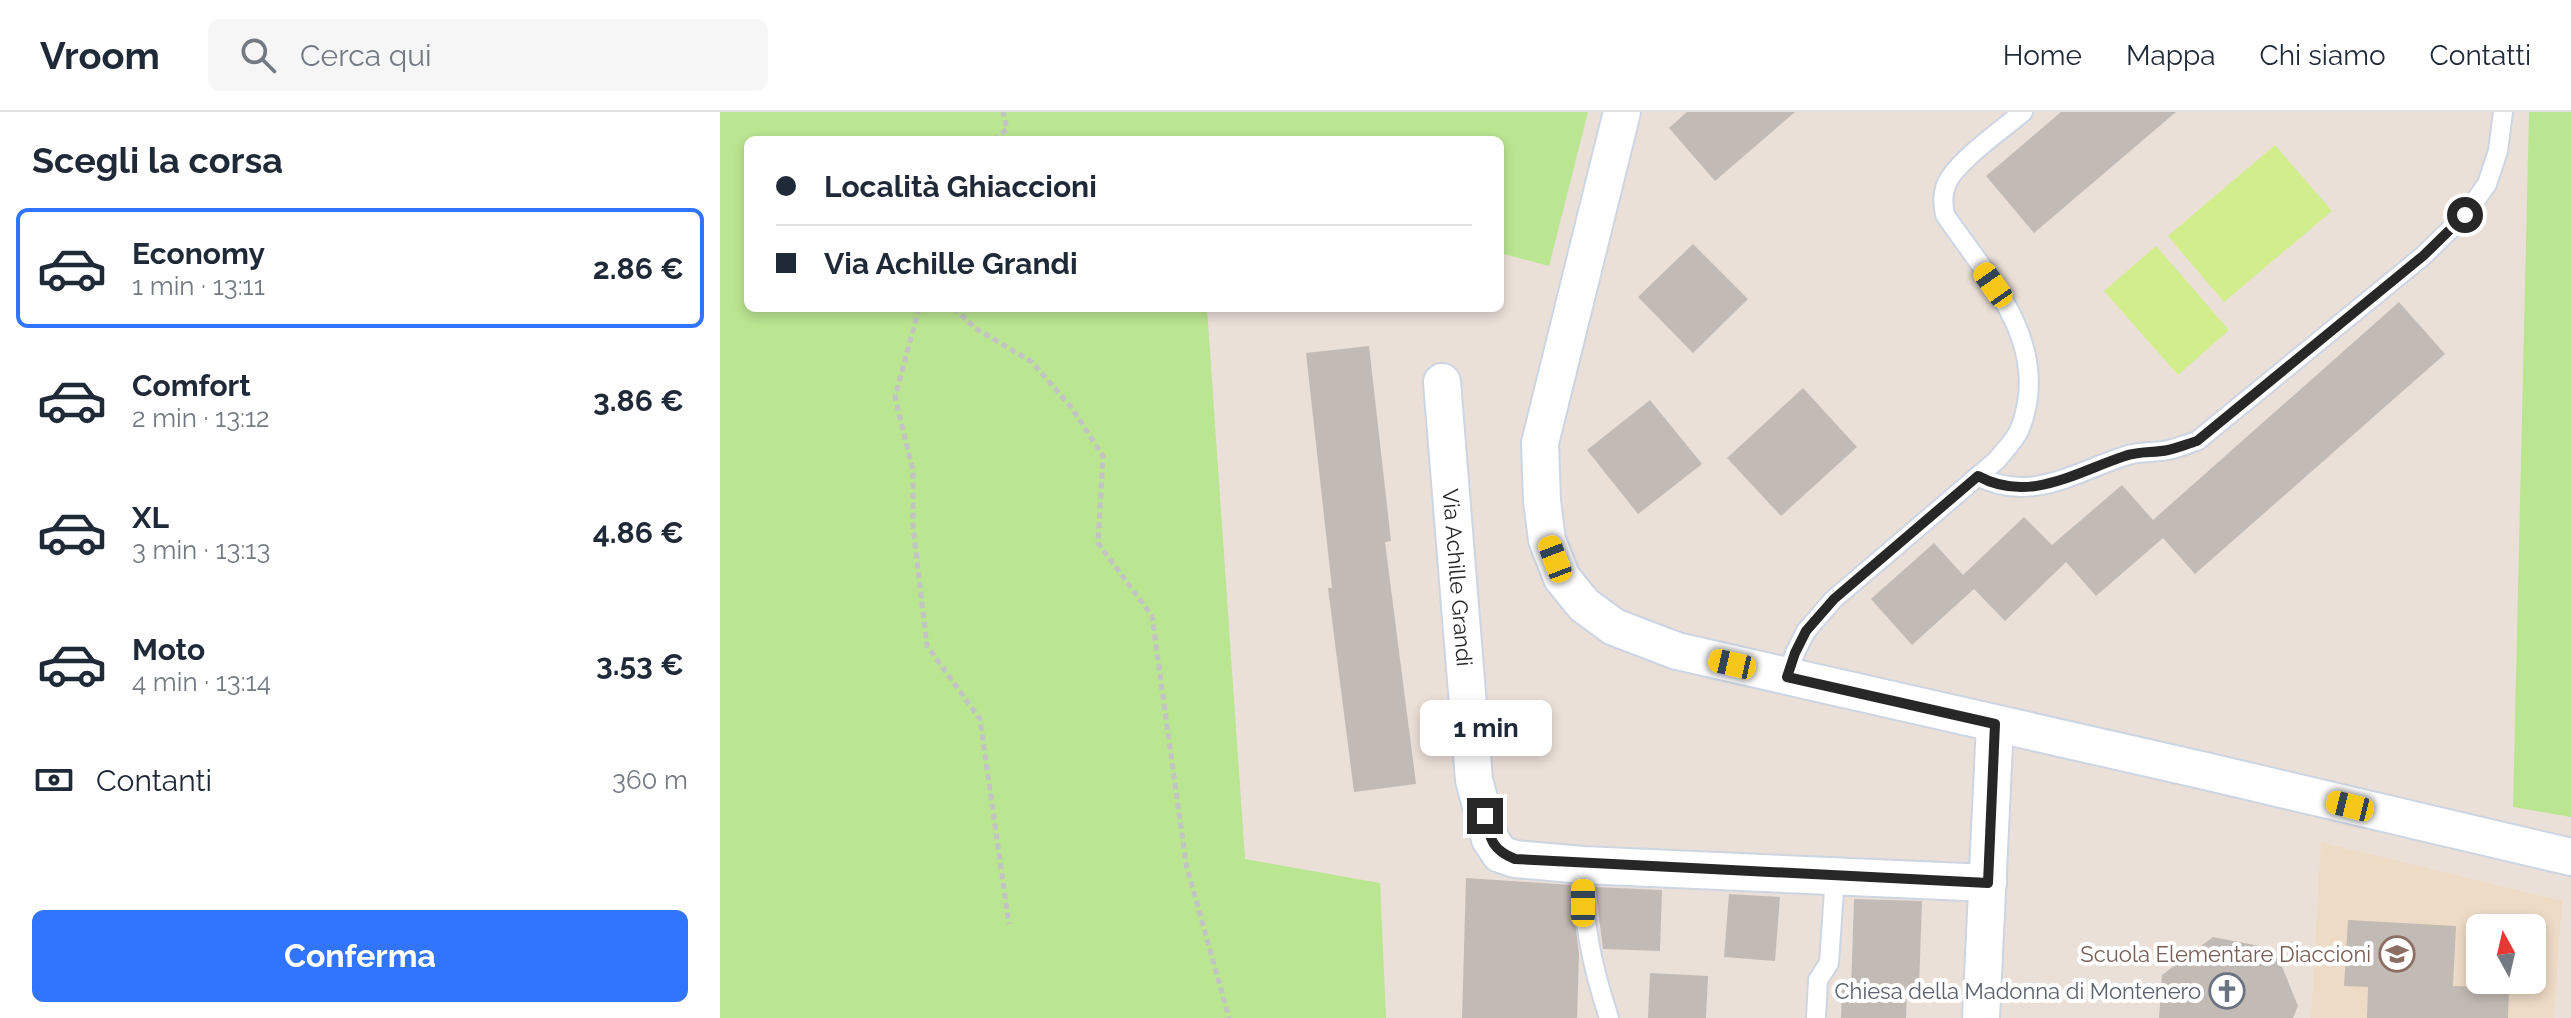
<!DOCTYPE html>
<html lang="it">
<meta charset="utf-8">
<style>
body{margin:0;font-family:Raleway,sans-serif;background:#f6f6f7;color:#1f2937;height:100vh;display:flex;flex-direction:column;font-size:30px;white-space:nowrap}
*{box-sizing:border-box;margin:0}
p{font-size:26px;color:#747a83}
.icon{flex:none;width:44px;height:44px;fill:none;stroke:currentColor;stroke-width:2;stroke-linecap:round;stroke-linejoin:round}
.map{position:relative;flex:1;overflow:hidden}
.drawer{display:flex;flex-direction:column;background:#fff;width:720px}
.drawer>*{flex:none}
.banner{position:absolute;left:24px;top:24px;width:760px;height:176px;border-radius:12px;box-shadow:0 4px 12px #0003;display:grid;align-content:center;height:176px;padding:0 32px;background:#fff}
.needle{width:52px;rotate:352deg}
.fabs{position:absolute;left:1746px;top:802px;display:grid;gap:16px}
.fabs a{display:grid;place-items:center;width:80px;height:80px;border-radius:12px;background:#fff;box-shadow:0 4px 12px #0003;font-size:40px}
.end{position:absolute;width:36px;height:36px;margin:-18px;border:10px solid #272727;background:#fff;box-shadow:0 0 0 4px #fff}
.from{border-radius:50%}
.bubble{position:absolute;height:56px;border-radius:12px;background:#fff;box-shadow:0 4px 12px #0003;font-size:26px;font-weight:700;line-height:56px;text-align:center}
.car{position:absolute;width:24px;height:48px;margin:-24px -12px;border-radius:10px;box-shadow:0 0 6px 2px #0007;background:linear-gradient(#f5c518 24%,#345 0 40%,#f5c518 0 76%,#345 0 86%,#f5c518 0)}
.banner b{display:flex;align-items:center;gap:28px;height:76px;font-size:30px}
.banner b+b{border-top:2px solid #e0e1e3}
.banner i{width:20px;height:20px;background:#1f2937}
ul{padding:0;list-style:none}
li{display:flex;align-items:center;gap:24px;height:120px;margin:0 16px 12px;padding:0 16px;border:4px solid transparent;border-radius:12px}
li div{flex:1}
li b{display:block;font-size:30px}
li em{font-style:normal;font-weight:700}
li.selected{border-color:#3175ff}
li>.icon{width:72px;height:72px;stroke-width:1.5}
h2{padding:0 32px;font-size:36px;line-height:96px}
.pay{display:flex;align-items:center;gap:20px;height:88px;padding:0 32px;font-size:30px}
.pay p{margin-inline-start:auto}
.action{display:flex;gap:16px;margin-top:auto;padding:16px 32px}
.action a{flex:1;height:92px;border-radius:12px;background:#3175ff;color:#fff;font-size:32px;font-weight:700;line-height:92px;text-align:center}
header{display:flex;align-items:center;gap:48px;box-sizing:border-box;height:112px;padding:0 40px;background:#fff;border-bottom:2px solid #e0e1e3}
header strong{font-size:38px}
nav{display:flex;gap:44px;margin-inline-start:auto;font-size:28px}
.search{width:560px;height:72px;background:#f6f6f7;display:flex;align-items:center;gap:20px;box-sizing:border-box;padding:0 28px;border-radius:12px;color:#747a83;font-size:30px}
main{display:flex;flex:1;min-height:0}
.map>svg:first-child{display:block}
</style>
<header>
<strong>Vroom</strong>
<div class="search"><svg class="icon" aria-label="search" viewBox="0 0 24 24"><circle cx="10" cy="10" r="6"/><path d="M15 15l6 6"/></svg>Cerca qui</div>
<nav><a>Home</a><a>Mappa</a><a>Chi siamo</a><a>Contatti</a></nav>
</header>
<main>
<section class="drawer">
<h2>Scegli la corsa</h2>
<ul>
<li class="selected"><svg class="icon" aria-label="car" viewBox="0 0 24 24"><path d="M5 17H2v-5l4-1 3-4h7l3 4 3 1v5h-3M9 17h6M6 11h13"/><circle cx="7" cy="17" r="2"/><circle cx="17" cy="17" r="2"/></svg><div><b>Economy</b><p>1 min · 13:11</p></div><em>2.86 €</em></li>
<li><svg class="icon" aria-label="car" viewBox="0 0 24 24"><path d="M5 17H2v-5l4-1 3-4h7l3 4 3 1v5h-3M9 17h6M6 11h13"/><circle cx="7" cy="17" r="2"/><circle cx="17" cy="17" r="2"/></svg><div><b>Comfort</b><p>2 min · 13:12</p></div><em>3.86 €</em></li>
<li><svg class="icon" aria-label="car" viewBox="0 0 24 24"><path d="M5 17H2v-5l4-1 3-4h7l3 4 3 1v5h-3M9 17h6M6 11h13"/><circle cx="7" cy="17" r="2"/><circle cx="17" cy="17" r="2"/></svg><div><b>XL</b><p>3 min · 13:13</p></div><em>4.86 €</em></li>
<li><svg class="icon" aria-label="car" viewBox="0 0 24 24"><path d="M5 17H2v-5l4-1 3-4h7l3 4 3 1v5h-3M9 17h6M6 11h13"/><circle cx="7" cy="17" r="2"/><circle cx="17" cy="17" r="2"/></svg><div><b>Moto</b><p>4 min · 13:14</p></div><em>3.53 €</em></li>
</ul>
<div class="pay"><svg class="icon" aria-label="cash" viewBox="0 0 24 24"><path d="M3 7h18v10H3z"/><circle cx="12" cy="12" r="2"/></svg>Contanti<p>360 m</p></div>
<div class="action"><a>Conferma</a></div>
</section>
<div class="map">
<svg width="1851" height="906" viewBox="0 0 1851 906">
<rect width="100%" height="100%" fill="#ebe0d8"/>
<path fill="#eedbc6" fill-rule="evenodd" d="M 1601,730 L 1842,789 L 1834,906 L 1591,906 ZM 1760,816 L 1812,816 L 1812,868 L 1760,868 Z"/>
<g fill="#bae591">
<path d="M 0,0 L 868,0 L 829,154 L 780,141 L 780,28 L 28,28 L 28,196 L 487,196 L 525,747 L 660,771 L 666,906 L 0,906 Z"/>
<path d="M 1809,0 L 1851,0 L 1851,705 L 1793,695 Z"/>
</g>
<g fill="#d2ed8c">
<path d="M 1555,33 L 1612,99 L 1504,190 L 1448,124 Z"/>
<path d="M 1436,134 L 1509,218 L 1458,263 L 1384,179 Z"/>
</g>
<g fill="#c2bab5">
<path d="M 967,0 L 1075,0 L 995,69 L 949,16 Z"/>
<path d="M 1341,0 L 1456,0 L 1314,121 L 1266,64 Z"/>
<path d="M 973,132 L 1028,187 L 973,241 L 918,185 Z"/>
<path d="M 1679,190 L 1725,242 L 1475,462 L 1443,426 L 1376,484 L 1346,450 L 1285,509 L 1254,477 L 1192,533 L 1151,487 L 1214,431 L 1243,463 L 1304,405 L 1332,433 L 1402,373 L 1433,408 Z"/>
<path d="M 649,234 L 671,429 L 665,430 L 696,672 L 634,680 L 608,476 L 612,476 L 586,241 Z"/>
<path d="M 1083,276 L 1137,335 L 1061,404 L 1007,346 Z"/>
<path d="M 930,288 L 982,352 L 918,402 L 867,338 Z"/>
<path d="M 746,766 L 851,773 L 859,843 L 857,906 L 742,906 Z"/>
<path d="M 875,775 L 942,778 L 940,839 L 883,837 Z"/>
<path d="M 1009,782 L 1060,785 L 1055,849 L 1004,845 Z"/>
<path d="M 1134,787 L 1202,789 L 1199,875 L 1187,875 L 1186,906 L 1121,906 L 1122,878 L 1131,879 Z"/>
<path d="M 1628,808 L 1736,814 L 1733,874 L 1789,876 L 1788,906 L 1647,906 L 1648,875 L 1624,874 Z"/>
<path d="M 1493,825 L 1555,837 L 1578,894 L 1573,906 L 1439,906 L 1442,863 Z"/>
<path d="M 930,861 L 988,864 L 986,906 L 928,906 Z"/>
</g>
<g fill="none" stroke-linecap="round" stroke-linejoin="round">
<defs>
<g id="lane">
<path d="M 1258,364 C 1310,392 1355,360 1405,344 C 1418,339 1434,341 1448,338 C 1458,336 1467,332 1477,329 L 1703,144 L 1745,103 L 1767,72 L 1778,39 L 1783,0"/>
<path d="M 1067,565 L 1075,541 L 1086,519 L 1114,487 L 1277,348 C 1284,339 1294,329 1299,319 C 1334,235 1269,167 1225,103 C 1223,92 1222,82 1227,71 C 1237,49 1283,17 1303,0"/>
<path d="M 863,753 C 863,811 871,851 889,906"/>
<path d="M 1096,906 L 1098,868 L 1109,851 L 1115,764"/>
</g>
<g id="street">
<path d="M 902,0 L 820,331 L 822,389 L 827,428 L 842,466 L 864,493 L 894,515 L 957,539 L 1481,658 L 1851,745"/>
<path id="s1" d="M 722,270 L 754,668 L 770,727 L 780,742 L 795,747 L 863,753 L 1268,771"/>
<path d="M 1261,906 L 1275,612"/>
</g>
</defs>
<use href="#lane" stroke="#cdd4e2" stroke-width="22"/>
<use href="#street" stroke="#cdd4e2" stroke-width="40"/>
<g stroke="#c3c3c3" stroke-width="5" stroke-dasharray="6 4" stroke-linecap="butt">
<path d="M 274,28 L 287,17 L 283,0"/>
<path d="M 199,196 L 175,285 L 193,359 L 193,415 L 207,534 L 260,607 L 289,812"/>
<path d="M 234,196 L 255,216 L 312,250 L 351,295 L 383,344 L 378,431 L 432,504 L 466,752 L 509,906"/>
</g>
<use href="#lane" stroke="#fff" stroke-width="18"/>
<use href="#street" stroke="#fff" stroke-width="36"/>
</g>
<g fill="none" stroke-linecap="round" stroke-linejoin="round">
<path stroke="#272727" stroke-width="10" d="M 765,704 C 770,727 772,738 795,747 L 1268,771 L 1275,612 L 1067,565 L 1075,541 L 1086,519 L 1114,487 L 1258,364 C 1309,392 1356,360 1405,344 C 1418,339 1434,341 1448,338 C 1458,336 1467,332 1477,329 L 1703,144 L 1745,103"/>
</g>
<defs>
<symbol id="school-ring" viewBox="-11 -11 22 22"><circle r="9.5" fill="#fff" stroke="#8d6e63" stroke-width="1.5"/><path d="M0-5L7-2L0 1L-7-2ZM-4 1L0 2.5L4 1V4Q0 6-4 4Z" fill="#8d6e63"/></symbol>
<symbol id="church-ring" viewBox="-11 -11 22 22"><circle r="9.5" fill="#fff" stroke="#6b7280" stroke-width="1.5"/><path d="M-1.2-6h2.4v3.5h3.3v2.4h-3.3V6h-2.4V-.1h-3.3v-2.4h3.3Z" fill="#6b7280"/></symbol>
</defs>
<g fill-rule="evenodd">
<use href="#school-ring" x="1657" y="822" width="40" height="40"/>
<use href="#church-ring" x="1487" y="859" width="40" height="40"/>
</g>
<g text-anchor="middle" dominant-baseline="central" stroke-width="8" stroke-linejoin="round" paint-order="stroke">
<g font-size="22" fill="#272727" stroke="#fff">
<text stroke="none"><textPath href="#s1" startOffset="196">Via Achille Grandi</textPath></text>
</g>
<g font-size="22" fill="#785e54" stroke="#fff" text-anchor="end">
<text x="1651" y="842">Scuola Elementare Diaccioni</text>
</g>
<g font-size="22" fill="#5b616d" stroke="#fff" text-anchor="end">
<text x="1481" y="879">Chiesa della Madonna di Montenero</text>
</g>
</g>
</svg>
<div class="fabs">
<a><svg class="needle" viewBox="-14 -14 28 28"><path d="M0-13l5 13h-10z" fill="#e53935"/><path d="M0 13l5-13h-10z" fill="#747a83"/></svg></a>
</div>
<i class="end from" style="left:1745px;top:103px"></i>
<i class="end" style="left:765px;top:704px"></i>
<div class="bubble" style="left:700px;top:588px;width:132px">1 min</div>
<i class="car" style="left:1273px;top:173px;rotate:325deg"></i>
<i class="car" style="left:835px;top:447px;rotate:339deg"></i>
<i class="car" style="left:1012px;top:552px;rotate:283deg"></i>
<i class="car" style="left:1630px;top:694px;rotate:284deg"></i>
<i class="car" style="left:863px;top:791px;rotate:0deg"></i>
<div class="banner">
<b><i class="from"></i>Località Ghiaccioni</b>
<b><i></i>Via Achille Grandi</b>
</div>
</div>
</main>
